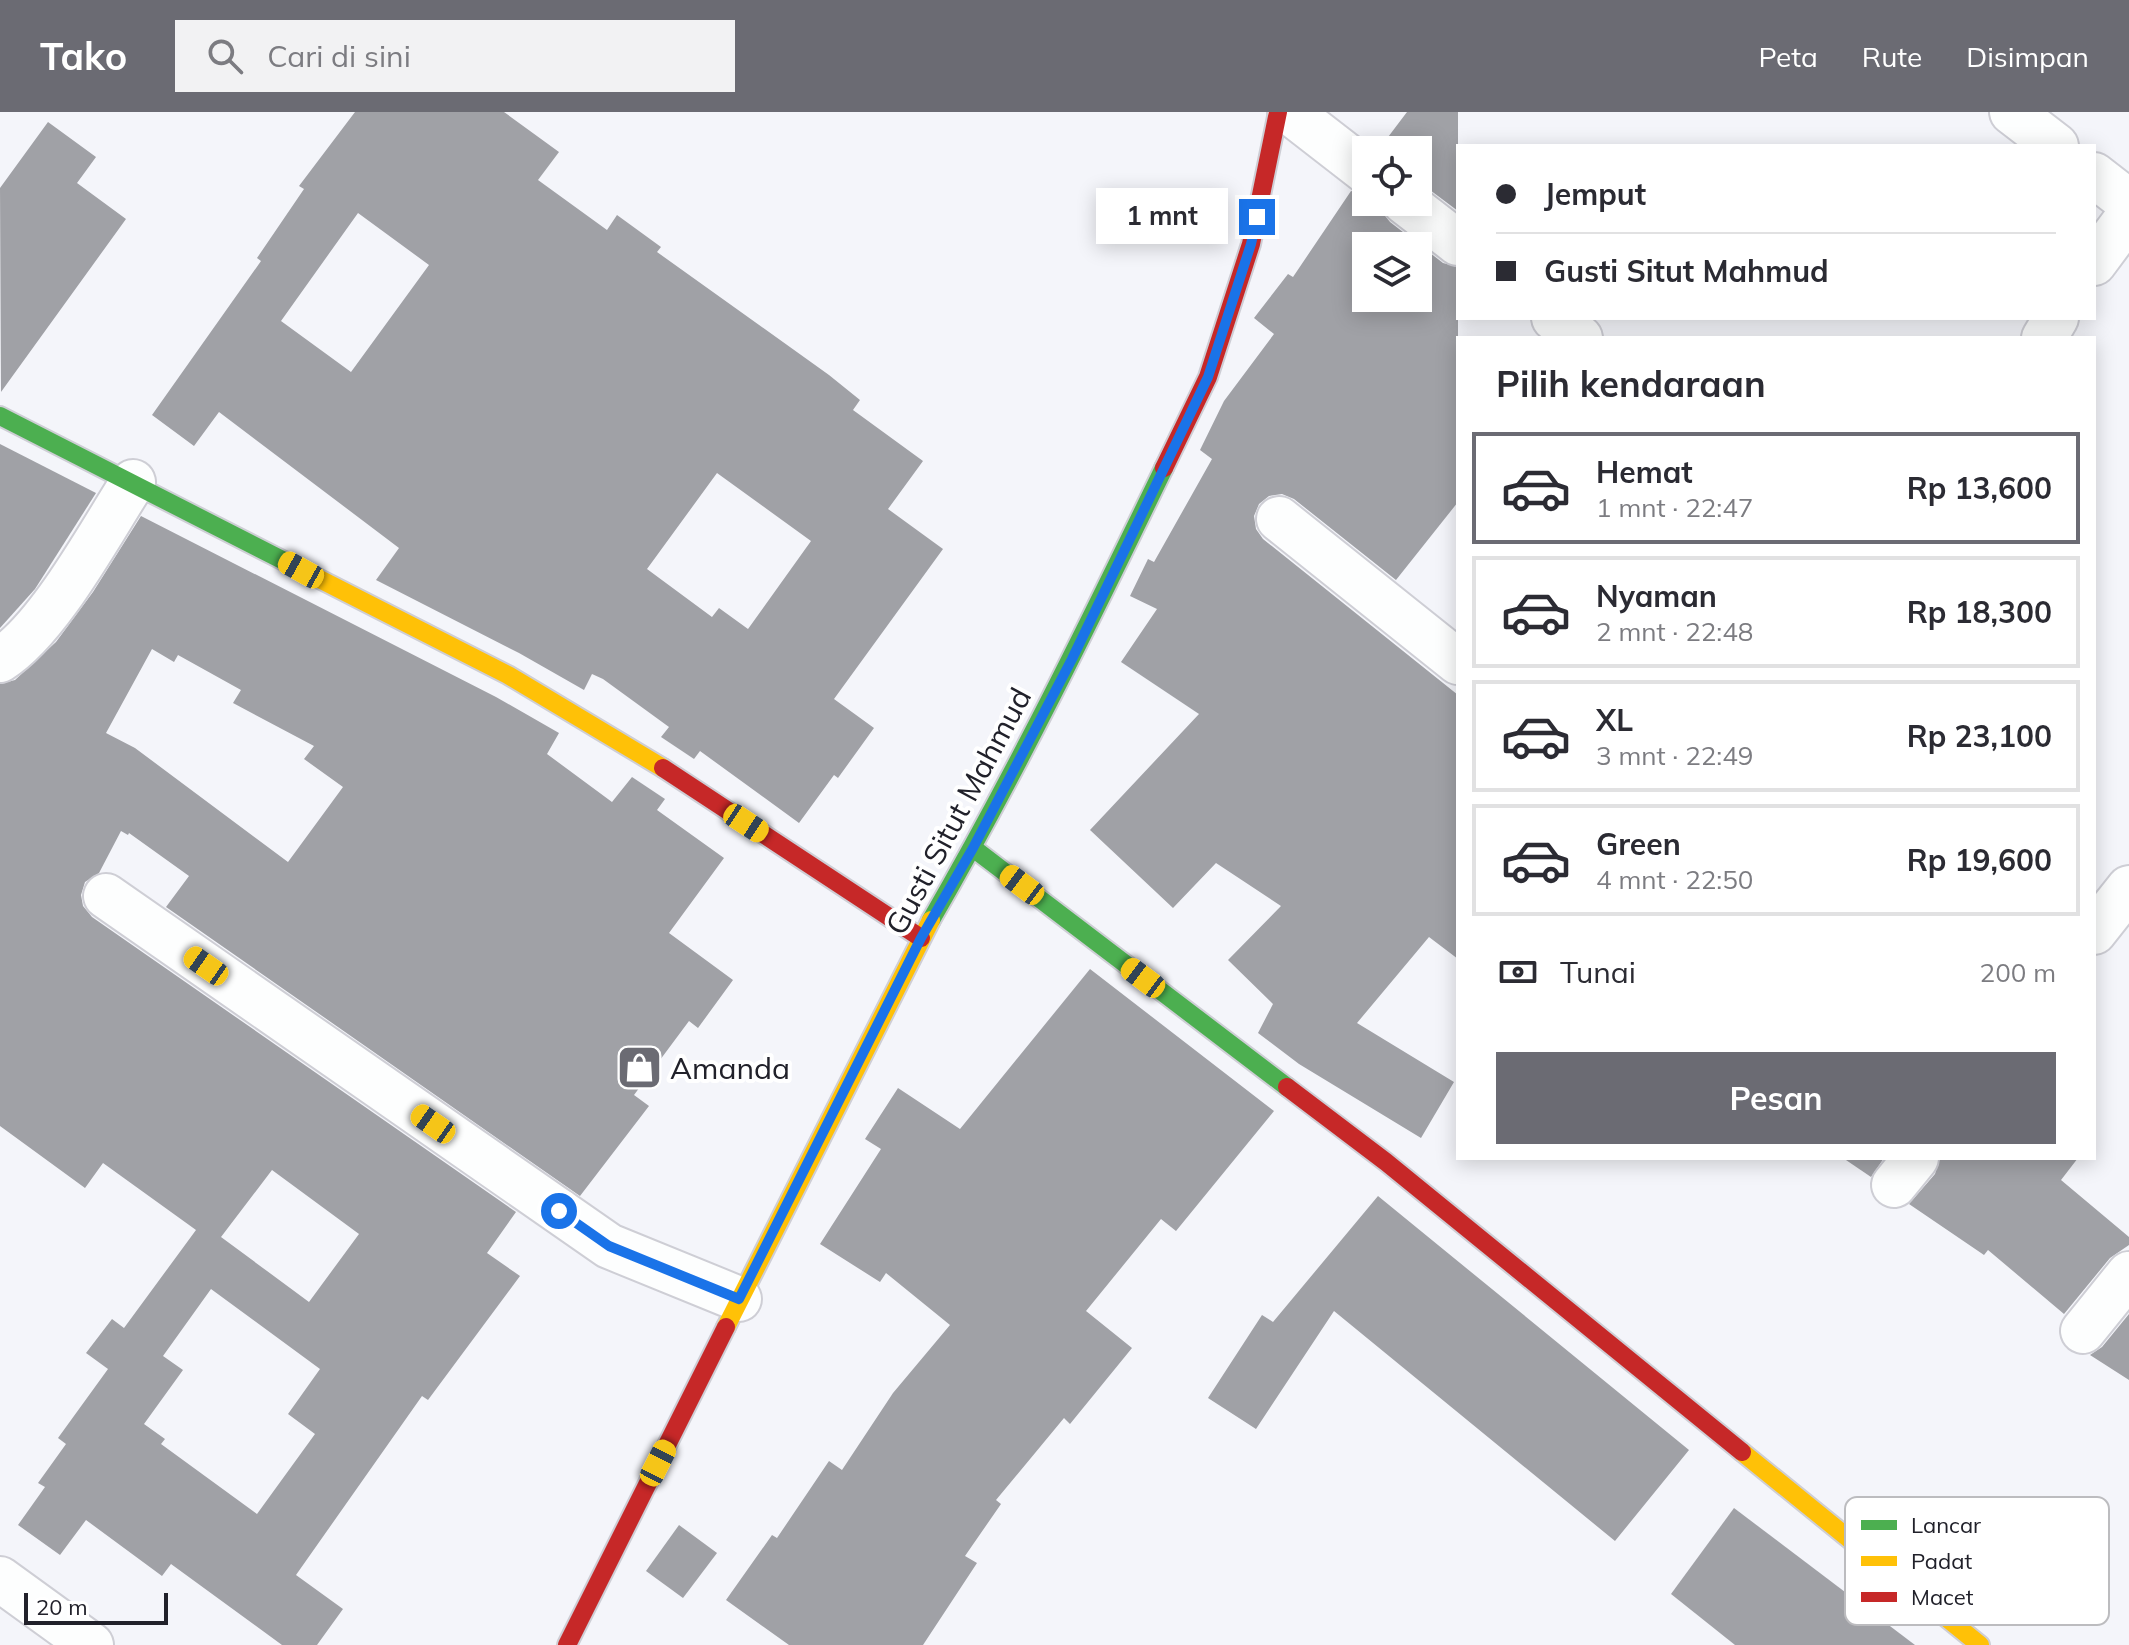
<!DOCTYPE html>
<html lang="id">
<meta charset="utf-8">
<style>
body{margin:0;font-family:Mulish,sans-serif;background:#f2f2f3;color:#2b2b33;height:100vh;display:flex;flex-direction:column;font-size:30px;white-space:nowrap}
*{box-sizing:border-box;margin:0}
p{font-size:26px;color:#7c7c81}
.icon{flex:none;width:44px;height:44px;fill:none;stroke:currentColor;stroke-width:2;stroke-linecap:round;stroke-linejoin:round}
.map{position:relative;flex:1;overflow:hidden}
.drawer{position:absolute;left:1456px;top:224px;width:640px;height:824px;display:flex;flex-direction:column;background:#fff;border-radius:0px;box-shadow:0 4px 20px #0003}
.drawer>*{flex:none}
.banner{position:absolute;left:1456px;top:32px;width:640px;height:176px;border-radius:0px;box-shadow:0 4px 20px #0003;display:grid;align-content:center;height:176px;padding:0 40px;background:#fff}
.tools{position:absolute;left:1352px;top:24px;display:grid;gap:16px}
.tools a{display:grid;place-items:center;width:80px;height:80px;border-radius:0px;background:#fff;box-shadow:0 4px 20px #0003;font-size:40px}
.scale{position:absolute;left:24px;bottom:20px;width:144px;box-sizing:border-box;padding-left:8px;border:4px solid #21212a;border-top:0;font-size:22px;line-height:28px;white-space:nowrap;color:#21212a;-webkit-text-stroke:6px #fff;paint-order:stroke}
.end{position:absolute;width:36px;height:36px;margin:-18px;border:10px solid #1a73e8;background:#fff;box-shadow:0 0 0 4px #fff}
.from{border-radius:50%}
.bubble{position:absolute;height:56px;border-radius:0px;background:#fff;box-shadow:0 4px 20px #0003;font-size:26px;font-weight:700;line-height:56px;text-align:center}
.car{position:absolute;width:24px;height:48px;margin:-24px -12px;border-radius:10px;box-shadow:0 0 6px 2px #0007;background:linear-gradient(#f5c518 24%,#345 0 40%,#f5c518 0 76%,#345 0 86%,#f5c518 0)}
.banner b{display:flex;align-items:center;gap:28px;height:76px;font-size:30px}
.banner b+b{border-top:2px solid #e1e1e2}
.banner i{width:20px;height:20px;background:#2b2b33}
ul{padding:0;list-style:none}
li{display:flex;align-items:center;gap:24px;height:112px;margin:0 16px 12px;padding:0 24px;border:4px solid #e1e1e2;border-radius:0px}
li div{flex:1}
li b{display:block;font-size:30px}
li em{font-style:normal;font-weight:700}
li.selected{border-color:#6b6b73}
li>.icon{width:72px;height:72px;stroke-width:1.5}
h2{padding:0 40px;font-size:36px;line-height:96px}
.pay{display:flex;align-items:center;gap:20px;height:88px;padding:0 40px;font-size:30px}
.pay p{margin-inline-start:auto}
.primary-button{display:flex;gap:16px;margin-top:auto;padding:16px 40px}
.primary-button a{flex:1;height:92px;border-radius:0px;background:#6b6b73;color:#fff;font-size:32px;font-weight:700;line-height:92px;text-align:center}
header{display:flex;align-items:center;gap:48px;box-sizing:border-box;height:112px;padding:0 40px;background:#6b6b73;color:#fff}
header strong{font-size:38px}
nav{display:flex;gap:44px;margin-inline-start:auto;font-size:28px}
.search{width:560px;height:72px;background:#f2f2f3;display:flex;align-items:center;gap:20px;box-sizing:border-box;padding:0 28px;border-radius:0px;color:#7c7c81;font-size:30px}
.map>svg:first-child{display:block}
</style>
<header>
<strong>Tako</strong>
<div class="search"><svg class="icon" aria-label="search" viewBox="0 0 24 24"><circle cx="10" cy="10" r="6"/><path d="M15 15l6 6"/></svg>Cari di sini</div>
<nav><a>Peta</a><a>Rute</a><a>Disimpan</a></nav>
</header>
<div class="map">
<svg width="2129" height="1533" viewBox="0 0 2129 1533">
<rect width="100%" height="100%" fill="#f4f5fa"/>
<g fill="#a0a1a6" fill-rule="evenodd">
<path d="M 355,0 L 504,0 L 559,40 L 538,68 L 607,118 L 617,103 L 661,135 L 657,140 L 829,263 L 860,288 L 853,298 L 923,349 L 888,397 L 943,437 L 834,587 L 874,616 L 838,666 L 834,663 L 799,711 L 700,639 L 694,647 L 661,625 L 669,615 L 603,567 L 592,562 L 584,578 L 519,541 L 376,468 L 399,436 L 219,300 L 194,334 L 152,303 L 261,149 L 257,146 L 304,77 L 299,74 ZM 358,101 L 429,153 L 351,260 L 281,209 ZM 717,361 L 811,429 L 748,517 L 719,496 L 712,505 L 647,457 Z"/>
<path d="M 1407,0 L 1458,0 L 1458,99 L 1418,69 L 1418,38 L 1379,37 Z"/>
<path d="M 48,10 L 96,45 L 77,71 L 126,107 L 1,280 L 0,76 Z"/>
<path d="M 1351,79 L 1366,83 L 1366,90 L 1381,90 L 1382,100 L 1390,110 L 1443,151 L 1458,155 L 1458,390 L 1396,468 L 1294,387 L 1282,382 L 1269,384 L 1259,392 L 1254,404 L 1256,417 L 1263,427 L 1458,583 L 1458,847 L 1429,825 L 1357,911 L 1454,970 L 1421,1026 L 1299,952 L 1258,921 L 1273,892 L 1228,848 L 1281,794 L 1216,751 L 1173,796 L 1090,718 L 1199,602 L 1121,550 L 1157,497 L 1130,484 L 1148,447 L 1154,450 L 1212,347 L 1200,338 L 1224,289 L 1274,222 L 1254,206 L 1288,162 L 1293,165 ZM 1366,134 L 1418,134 L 1418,186 L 1366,186 Z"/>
<path d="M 0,332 L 96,381 L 35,477 L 0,516 Z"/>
<path d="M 141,404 L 496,585 L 559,621 L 547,642 L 612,690 L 632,665 L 665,687 L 657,698 L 724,746 L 669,821 L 733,868 L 698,916 L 689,909 L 634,983 L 649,994 L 580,1084 L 166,795 L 189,764 L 129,721 L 128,723 L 121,719 L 99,761 L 85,770 L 81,783 L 83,794 L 92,805 L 516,1100 L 487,1141 L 520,1164 L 428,1288 L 422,1284 L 296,1463 L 343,1497 L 317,1533 L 282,1533 L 171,1452 L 162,1464 L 86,1408 L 60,1443 L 18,1413 L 45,1375 L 38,1371 L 66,1332 L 58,1326 L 108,1257 L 86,1241 L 112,1207 L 124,1216 L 196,1118 L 103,1051 L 85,1076 L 0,1014 L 0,572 L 15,568 L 56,530 L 93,480 ZM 152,537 L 174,550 L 178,543 L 241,578 L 233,591 L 314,634 L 304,647 L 343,675 L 288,750 L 135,636 L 106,621 ZM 272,1058 L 359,1122 L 309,1190 L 221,1125 ZM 211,1177 L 320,1257 L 288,1302 L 315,1322 L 257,1402 L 161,1332 L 165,1327 L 144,1312 L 183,1258 L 163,1244 Z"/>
<path d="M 1090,857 L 1274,999 L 1176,1119 L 1161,1107 L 1086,1199 L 1132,1236 L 1070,1312 L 1064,1306 L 996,1388 L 1001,1392 L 965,1444 L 977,1451 L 923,1533 L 789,1533 L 726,1488 L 772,1423 L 777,1426 L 829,1349 L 842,1358 L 893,1281 L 950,1213 L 886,1161 L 880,1170 L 820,1132 L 881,1037 L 865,1027 L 898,976 L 960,1017 Z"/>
<path d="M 1843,1046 L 1884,1046 L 1871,1065 Z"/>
<path d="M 1940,1046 L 2078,1046 L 2061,1068 L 2129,1125 L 2129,1133 L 2110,1146 L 2064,1202 L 1988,1138 L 1984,1143 L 1909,1092 L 1935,1062 Z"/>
<path d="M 1378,1084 L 1689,1338 L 1615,1429 L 1334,1199 L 1256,1317 L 1208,1286 L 1262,1203 L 1273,1210 Z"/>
<path d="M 2129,1202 L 2129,1268 L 2090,1243 L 2102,1235 Z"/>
<path d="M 1734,1396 L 1915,1533 L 1735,1533 L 1671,1482 Z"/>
<path d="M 679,1413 L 717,1441 L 683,1486 L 646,1459 Z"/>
</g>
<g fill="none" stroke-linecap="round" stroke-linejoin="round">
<defs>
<g id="street">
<path d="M 1290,0 L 1366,59"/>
<path d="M 2012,0 L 2056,34"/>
<path d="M 2094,63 L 2129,90"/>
<path d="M 1405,90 L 1458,131"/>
<path d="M 2094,151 L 2129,104"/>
<path d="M 1554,206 L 1580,226"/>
<path d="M 2044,226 L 2056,206"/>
<path d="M 1279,407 L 1458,550"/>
<path d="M 0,548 C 49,517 100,421 133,370"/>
<path d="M 106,784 L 609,1134 L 739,1187"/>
<path d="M 2094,820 L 2129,776"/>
<path d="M 1894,1073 L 1916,1046"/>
<path d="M 2083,1219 L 2129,1162"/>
<path d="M 0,1467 L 91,1533"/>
</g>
<g id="fast">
<path d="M 0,304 L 294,454"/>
<path d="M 973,736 L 1287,975"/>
<path d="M 931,808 C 1016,661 1090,509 1164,356"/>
</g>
<g id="slow">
<path d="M 294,454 L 508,563 L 663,656"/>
<path d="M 726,1215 L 931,808"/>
<path d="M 1742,1340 L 1980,1533"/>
</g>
<g id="jam">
<path d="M 1164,356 L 1208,265 L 1251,132 L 1278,0"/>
<path d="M 663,656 L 921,826"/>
<path d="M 1287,975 L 1386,1050 L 1742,1340"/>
<path d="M 567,1533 L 726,1215"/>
</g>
</defs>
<use href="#street" stroke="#ceced5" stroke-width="48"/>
<use href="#fast" stroke="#ceced5" stroke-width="22"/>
<use href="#slow" stroke="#ceced5" stroke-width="22"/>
<use href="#jam" stroke="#ceced5" stroke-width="22"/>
<use href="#street" stroke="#fdfefe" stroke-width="44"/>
<use href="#fast" stroke="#4caf50" stroke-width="18"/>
<use href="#slow" stroke="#ffc107" stroke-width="18"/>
<use href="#jam" stroke="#c62828" stroke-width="18"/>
</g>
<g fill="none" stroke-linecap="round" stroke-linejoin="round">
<path stroke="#1a73e8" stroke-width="10" d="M 559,1099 L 609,1134 L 739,1187 L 921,826 L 973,736 L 1072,547 L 1208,265 L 1251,132 L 1257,105"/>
</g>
<defs>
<symbol id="shop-square" viewBox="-11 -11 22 22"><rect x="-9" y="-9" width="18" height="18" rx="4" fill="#6b6b73" stroke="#fff"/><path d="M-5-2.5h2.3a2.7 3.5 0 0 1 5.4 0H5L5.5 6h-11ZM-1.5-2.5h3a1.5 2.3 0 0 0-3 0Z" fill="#fff"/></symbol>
</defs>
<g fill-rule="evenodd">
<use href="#shop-square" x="614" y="930" width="51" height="51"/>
</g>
<g text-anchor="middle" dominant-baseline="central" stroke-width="8" stroke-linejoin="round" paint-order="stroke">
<g font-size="30" fill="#21212a" stroke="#fff">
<text transform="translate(958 699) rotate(-62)">Gusti Situt Mahmud</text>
</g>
<g font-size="30" fill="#21212a" stroke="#fff" text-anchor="start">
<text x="670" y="956">Amanda</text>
</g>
</g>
<rect x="1845" y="1385" width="264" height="128" rx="12" fill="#fff" stroke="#bcbcbf" stroke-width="2"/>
<rect x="1861" y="1408" width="36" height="10" fill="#4caf50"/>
<rect x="1861" y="1444" width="36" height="10" fill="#ffc107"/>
<rect x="1861" y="1480" width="36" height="10" fill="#c62828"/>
<g font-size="22" fill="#21212a">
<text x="1911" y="1421">Lancar</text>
<text x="1911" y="1457">Padat</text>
<text x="1911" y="1493">Macet</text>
</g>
</svg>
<div class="tools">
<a><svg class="icon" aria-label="locate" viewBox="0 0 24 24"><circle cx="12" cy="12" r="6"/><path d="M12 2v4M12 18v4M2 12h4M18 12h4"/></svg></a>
<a><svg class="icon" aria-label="layers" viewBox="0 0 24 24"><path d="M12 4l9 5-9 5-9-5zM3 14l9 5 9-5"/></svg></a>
</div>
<div class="scale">20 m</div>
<i class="end from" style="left:559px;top:1099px"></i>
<i class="end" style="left:1257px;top:105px"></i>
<div class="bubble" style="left:1096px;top:76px;width:132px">1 mnt</div>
<i class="car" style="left:301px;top:458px;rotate:299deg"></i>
<i class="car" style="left:746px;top:711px;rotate:123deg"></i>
<i class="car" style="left:1022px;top:773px;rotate:307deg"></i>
<i class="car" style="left:206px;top:854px;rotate:305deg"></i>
<i class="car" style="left:1143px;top:866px;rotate:307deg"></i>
<i class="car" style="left:433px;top:1012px;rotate:305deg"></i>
<i class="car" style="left:658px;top:1351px;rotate:27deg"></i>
<div class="banner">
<b><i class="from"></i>Jemput</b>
<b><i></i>Gusti Situt Mahmud</b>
</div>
<section class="drawer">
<h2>Pilih kendaraan</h2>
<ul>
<li class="selected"><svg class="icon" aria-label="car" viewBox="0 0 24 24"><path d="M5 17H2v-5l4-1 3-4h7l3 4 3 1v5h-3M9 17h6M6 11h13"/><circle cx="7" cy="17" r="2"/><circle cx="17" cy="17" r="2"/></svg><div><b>Hemat</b><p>1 mnt · 22:47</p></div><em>Rp 13,600</em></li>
<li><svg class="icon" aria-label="car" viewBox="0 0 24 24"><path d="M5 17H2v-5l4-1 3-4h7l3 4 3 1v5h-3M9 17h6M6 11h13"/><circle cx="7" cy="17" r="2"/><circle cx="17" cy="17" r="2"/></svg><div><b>Nyaman</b><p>2 mnt · 22:48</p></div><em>Rp 18,300</em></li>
<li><svg class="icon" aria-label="car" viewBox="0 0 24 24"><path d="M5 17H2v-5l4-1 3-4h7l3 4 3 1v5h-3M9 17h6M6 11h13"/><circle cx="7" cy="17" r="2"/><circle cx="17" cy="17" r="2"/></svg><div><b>XL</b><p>3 mnt · 22:49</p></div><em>Rp 23,100</em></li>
<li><svg class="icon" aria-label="car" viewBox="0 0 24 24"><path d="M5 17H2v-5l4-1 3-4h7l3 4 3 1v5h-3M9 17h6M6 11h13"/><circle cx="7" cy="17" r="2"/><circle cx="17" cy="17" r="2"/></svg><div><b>Green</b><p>4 mnt · 22:50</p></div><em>Rp 19,600</em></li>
</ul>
<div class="pay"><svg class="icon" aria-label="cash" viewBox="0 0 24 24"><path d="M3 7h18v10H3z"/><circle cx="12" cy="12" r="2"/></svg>Tunai<p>200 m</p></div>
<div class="primary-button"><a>Pesan</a></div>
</section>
</div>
